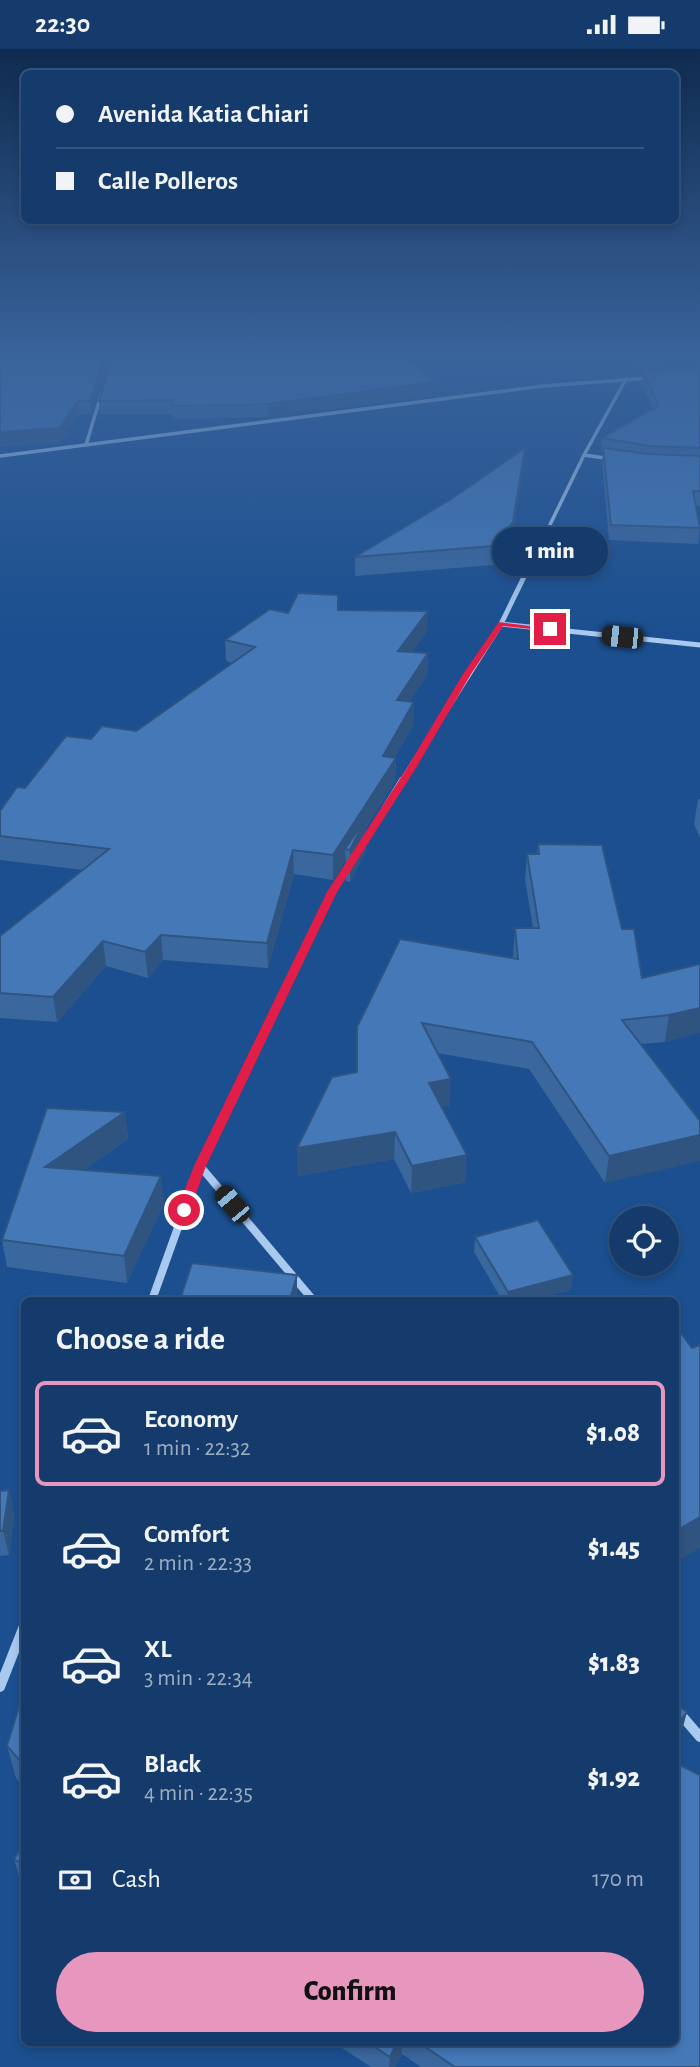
<!DOCTYPE html>
<meta charset="utf-8">
<style>
body{margin:0;font-family:"Alegreya Sans",sans-serif;background:#214673;color:#f1f3f6;height:100vh;display:flex;flex-direction:column;font-size:26px;white-space:nowrap}
*{box-sizing:border-box;margin:0}
p{font-size:23px;color:#9dadc1}
.icon{flex:none;width:38px;height:38px;fill:none;stroke:currentColor;stroke-width:2;stroke-linecap:round;stroke-linejoin:round}
.map{position:relative;flex:1;overflow:hidden}
.panel{position:absolute;left:21px;top:1248px;width:658px;height:749px;display:flex;flex-direction:column;background:#143b6b;border-radius:10px;box-shadow:0 4px 10px #0003,0 0 0 2px #33557e}
.panel>*{flex:none}
.banner{position:absolute;left:21px;top:21px;width:658px;height:154px;border-radius:10px;box-shadow:0 4px 10px #0003,0 0 0 2px #33557e;display:grid;align-content:center;height:154px;padding:0 35px;background:#143b6b}
.controls{position:absolute;left:609px;top:1157px;display:grid;gap:14px}
.controls a{display:grid;place-items:center;width:70px;height:70px;border-radius:50%;background:#143b6b;box-shadow:0 4px 10px #0003,0 0 0 2px #33557e;font-size:35px}
.end{position:absolute;width:32px;height:32px;margin:-16px;border:9px solid #e11d48;background:#fff;box-shadow:0 0 0 4px #fff}
.from{border-radius:50%}
.bubble{position:absolute;height:49px;border-radius:24px;background:#143b6b;box-shadow:0 4px 10px #0003,0 0 0 2px #33557e;font-size:23px;font-weight:800;line-height:49px;text-align:center}
.car{position:absolute;width:21px;height:42px;margin:-21px -10px;border-radius:9px;box-shadow:0 0 5px 2px #0007;background:linear-gradient(#222 24%,#8ab4d8 0 40%,#222 0 76%,#8ab4d8 0 86%,#222 0)}
.banner b{display:flex;align-items:center;gap:24px;height:66px;font-size:26px}
.banner b+b{border-top:2px solid #33557e}
.banner i{width:18px;height:18px;background:#f1f3f6}
ul{padding:0;list-style:none}
li{display:flex;align-items:center;gap:21px;height:105px;margin:0 14px 10px;padding:0 21px;border:4px solid transparent;border-radius:10px}
li div{flex:1}
li b{display:block;font-size:26px}
li em{font-style:normal;font-weight:800}
li.active{border-color:#e797bd}
li>.icon{width:63px;height:63px;stroke-width:1.5}
h2{padding:0 35px;font-size:32px;line-height:84px}
.pay{display:flex;align-items:center;gap:18px;height:77px;padding:0 35px;font-size:26px}
.pay p{margin-inline-start:auto}
.button{display:flex;gap:14px;margin-top:auto;padding:14px 35px}
.button a{flex:1;height:80px;border-radius:42px;background:#e797bd;color:#111;font-size:28px;font-weight:800;line-height:80px;text-align:center}
.status{display:flex;justify-content:space-between;align-items:center;height:49px;padding:0 35px;background:#143b6b;direction:ltr}
.status svg{height:19px;fill:currentColor}
.map>svg:first-child{display:block}
</style>
<div class="status"><b>22:30</b><svg viewBox="0 0 49 12"><path d="M0 12V9h3v3zM5 12V6h3v6zM10 12V3h3v9zM15 12V0h3v12zM26 1h20v11H26zM47 4h2v5h-2z"/></svg></div>
<div class="map">
<svg width="700" height="2018" viewBox="0 0 700 2018">
<rect width="100%" height="100%" fill="#1b4f8f"/>
<g fill="none" stroke-linecap="round" stroke-linejoin="round">
<g stroke="#a9c9ee" stroke-width="3.5">
<path d="M 109,321 L 115,301"/>
<path d="M 86,396 L 101,346"/>
<path d="M 584,406 L 612,410"/>
<path d="M 0,407 L 543,337 L 650,329"/>
<path d="M 544,488 L 584,406 L 626,330"/>
</g>
<g stroke="#a9c9ee" stroke-width="5">
<path d="M 501,575 L 700,596"/>
<path d="M 401,733 L 501,575 L 544,487"/>
</g>
<g stroke="#a9c9ee" stroke-width="6">
<path d="M 361,798 L 402,731"/>
<path d="M 231,1053 L 332,843 L 350,814"/>
</g>
<g stroke="#a9c9ee" stroke-width="8">
<path d="M 200,1117 L 313,1251"/>
<path d="M 152,1251 L 200,1117 L 232,1051"/>
</g>
<g stroke="#a9c9ee" stroke-width="10">
<path d="M 0,1638 L 24,1577"/>
<path d="M 676,1660 L 700,1688"/>
</g>
</g>
<g fill="#3a679d">
<path d="M 111,301 L 91,365 L 79,365 L 61,393 L 0,397 Z"/>
<path d="M 115,301 L 559,301 L 471,306 L 471,311 L 409,311 L 436,333 L 435,346 L 268,368 L 173,370 L 173,365 L 100,365 L 99,352 Z"/>
<path d="M 626,301 L 700,301 L 700,457 L 696,457 L 700,478 L 698,495 L 609,491 L 602,413 L 603,403 L 601,403 L 602,389 L 653,360 L 642,335 L 643,326 L 638,327 Z"/>
<path d="M 525,399 L 524,416 L 512,491 L 493,516 L 355,527 L 355,508 L 451,450 Z"/>
<path d="M 338,561 L 427,583 L 412,603 L 428,604 L 427,626 L 410,652 L 414,653 L 414,675 L 394,709 L 396,709 L 395,732 L 366,779 L 366,801 L 350,833 L 346,832 L 346,811 L 333,831 L 294,825 L 268,919 L 163,911 L 148,929 L 106,917 L 57,973 L 0,969 L 0,887 L 83,821 L 0,811 L 0,787 L 25,739 L 91,690 L 136,682 L 232,614 L 226,612 L 225,591 L 288,564 Z"/>
<path d="M 698,750 L 700,750 L 700,789 L 694,775 Z"/>
<path d="M 538,795 L 622,880 L 642,929 L 700,915 L 665,993 L 641,995 L 605,1134 L 529,1020 L 437,1004 L 450,1057 L 442,1058 L 466,1133 L 411,1144 L 394,1110 L 297,1127 L 357,1023 L 357,978 L 513,910 L 515,879 L 533,879 L 525,830 L 527,805 L 537,805 Z"/>
<path d="M 125,1063 L 128,1090 L 84,1121 L 164,1154 L 127,1234 L 7,1218 L 2,1191 Z"/>
<path d="M 475,1188 L 571,1241 L 532,1251 L 502,1251 L 474,1203 Z"/>
<path d="M 9,1441 L 14,1466 L 9,1506 L 0,1507 L 0,1442 Z"/>
<path d="M 24,1641 L 24,1739 L 16,1729 L 7,1697 Z"/>
<path d="M 24,1795 L 24,1842 L 23,1841 L 14,1810 Z"/>
<path d="M 333,1993 L 676,1993 L 700,2018 L 421,2018 L 402,2005 L 395,2018 L 371,2018 Z"/>
</g>
<g fill="#305480">
<path d="M 106,301 L 111,301 L 91,365 L 90,352 Z"/>
<path d="M 700,310 L 700,323 L 643,322 L 643,326 L 638,327 L 640,314 Z"/>
<path d="M 436,333 L 435,346 L 268,368 L 268,355 Z"/>
<path d="M 78,352 L 79,365 L 61,393 L 0,397 L 0,383 Z"/>
<path d="M 525,399 L 524,416 L 512,491 L 493,516 L 494,497 Z"/>
<path d="M 428,562 L 427,583 L 398,623 L 398,602 Z"/>
<path d="M 428,604 L 427,626 L 397,673 L 397,651 Z"/>
<path d="M 414,653 L 414,675 L 382,730 L 396,709 L 395,732 L 366,779 L 366,801 L 350,833 L 350,801 L 345,800 L 346,811 L 333,831 L 333,806 L 383,707 Z"/>
<path d="M 293,801 L 294,825 L 268,919 L 267,894 Z"/>
<path d="M 161,886 L 163,911 L 148,929 L 145,903 Z"/>
<path d="M 103,892 L 106,917 L 57,973 L 53,948 Z"/>
<path d="M 700,959 L 700,984 L 665,993 L 669,966 Z"/>
<path d="M 451,1030 L 450,1057 L 428,1061 L 429,1034 Z"/>
<path d="M 125,1063 L 128,1090 L 50,1145 L 45,1118 Z"/>
<path d="M 395,1083 L 394,1110 L 297,1127 L 297,1099 Z"/>
<path d="M 700,1086 L 700,1112 L 605,1134 L 609,1107 Z"/>
<path d="M 467,1106 L 466,1133 L 411,1144 L 412,1117 Z"/>
<path d="M 161,1127 L 164,1154 L 127,1234 L 124,1207 Z"/>
<path d="M 297,1226 L 297,1251 L 290,1251 Z"/>
<path d="M 573,1226 L 571,1241 L 532,1251 L 507,1251 L 508,1243 Z"/>
<path d="M 9,1441 L 14,1466 L 9,1506 L 3,1482 Z"/>
<path d="M 700,1468 L 700,1499 L 676,1513 L 676,1482 Z"/>
<path d="M 687,1663 L 680,1689 L 676,1694 L 676,1677 Z"/>
<path d="M 397,1993 L 402,1993 L 402,2005 L 395,2018 L 389,2018 L 390,2008 Z"/>
</g>
<g fill="#4478b7" stroke="#305480" stroke-width="2">
<path d="M 0,301 L 106,301 L 90,352 L 78,352 L 59,379 L 0,383 Z"/>
<path d="M 115,301 L 396,301 L 436,333 L 268,355 L 172,357 L 173,351 L 99,352 Z"/>
<path d="M 633,301 L 700,301 L 700,310 L 640,314 Z"/>
<path d="M 700,319 L 700,399 L 650,397 L 602,389 L 659,356 L 643,322 Z"/>
<path d="M 525,399 L 513,473 L 494,497 L 355,508 L 451,450 Z"/>
<path d="M 603,399 L 649,405 L 700,407 L 700,442 L 693,442 L 700,479 L 611,476 Z"/>
<path d="M 298,544 L 338,546 L 338,561 L 428,562 L 398,602 L 428,604 L 397,651 L 414,653 L 383,707 L 396,709 L 333,806 L 293,801 L 267,894 L 161,886 L 145,903 L 103,892 L 53,948 L 0,944 L 0,887 L 109,800 L 0,787 L 0,762 L 17,738 L 25,739 L 66,687 L 91,690 L 102,677 L 136,682 L 255,598 L 225,591 L 270,560 L 288,564 Z"/>
<path d="M 366,769 L 350,801 L 345,800 Z"/>
<path d="M 538,795 L 602,796 L 622,880 L 634,880 L 642,929 L 700,915 L 700,959 L 669,966 L 622,971 L 700,1072 L 700,1086 L 609,1107 L 532,993 L 422,974 L 451,1030 L 429,1034 L 467,1106 L 412,1117 L 395,1083 L 297,1099 L 332,1028 L 357,1023 L 357,978 L 400,890 L 518,910 L 515,879 L 539,879 L 527,805 L 539,805 Z"/>
<path d="M 47,1059 L 125,1063 L 45,1118 L 161,1127 L 124,1207 L 2,1191 Z"/>
<path d="M 538,1171 L 573,1226 L 508,1243 L 475,1188 Z"/>
<path d="M 192,1214 L 297,1226 L 290,1251 L 180,1251 Z"/>
<path d="M 681,1284 L 692,1299 L 700,1296 L 700,1468 L 676,1482 L 676,1285 Z"/>
<path d="M 9,1441 L 3,1482 L 0,1482 L 0,1442 Z"/>
<path d="M 24,1641 L 24,1716 L 7,1697 Z"/>
<path d="M 676,1655 L 687,1663 L 676,1677 Z"/>
<path d="M 676,1714 L 700,1726 L 700,2018 L 455,2018 L 418,1993 L 676,1993 Z"/>
<path d="M 24,1795 L 24,1816 L 14,1810 Z"/>
<path d="M 367,1993 L 397,1993 L 390,2008 Z"/>
</g>
<linearGradient id="sky" x2="0" y2="1"><stop stop-color="#0f2b4f"/><stop offset="0.52" stop-color="#39639b"/><stop offset="1" stop-color="#39639b" stop-opacity="0"/></linearGradient>
<rect width="700" height="583" fill="url(#sky)"/>
<path fill="#e11d48" d="M 499,573 L 553,580 L 550,582 L 503,577 L 471,625 L 416,719 L 337,843 L 206,1117 L 190,1161 L 188,1165 L 179,1165 L 177,1161 L 194,1117 L 327,843 L 407,719 L 463,625 Z"/>
</svg>
<div class="controls">
<a><svg class="icon" aria-label="locate" viewBox="0 0 24 24"><circle cx="12" cy="12" r="6"/><path d="M12 2v4M12 18v4M2 12h4M18 12h4"/></svg></a>
</div>
<i class="end from" style="left:184px;top:1161px"></i>
<i class="end" style="left:550px;top:580px"></i>
<div class="bubble" style="left:492px;top:478px;width:116px">1 min</div>
<i class="car" style="left:622px;top:588px;rotate:276deg"></i>
<i class="car" style="left:232px;top:1155px;rotate:320deg"></i>
<div class="banner">
<b><i class="from"></i>Avenida Katia Chiari</b>
<b><i></i>Calle Polleros</b>
</div>
<section class="panel">
<h2>Choose a ride</h2>
<ul>
<li class="active"><svg class="icon" aria-label="car" viewBox="0 0 24 24"><path d="M5 17H2v-5l4-1 3-4h7l3 4 3 1v5h-3M9 17h6M6 11h13"/><circle cx="7" cy="17" r="2"/><circle cx="17" cy="17" r="2"/></svg><div><b>Economy</b><p>1 min · 22:32</p></div><em>$1.08</em></li>
<li><svg class="icon" aria-label="car" viewBox="0 0 24 24"><path d="M5 17H2v-5l4-1 3-4h7l3 4 3 1v5h-3M9 17h6M6 11h13"/><circle cx="7" cy="17" r="2"/><circle cx="17" cy="17" r="2"/></svg><div><b>Comfort</b><p>2 min · 22:33</p></div><em>$1.45</em></li>
<li><svg class="icon" aria-label="car" viewBox="0 0 24 24"><path d="M5 17H2v-5l4-1 3-4h7l3 4 3 1v5h-3M9 17h6M6 11h13"/><circle cx="7" cy="17" r="2"/><circle cx="17" cy="17" r="2"/></svg><div><b>XL</b><p>3 min · 22:34</p></div><em>$1.83</em></li>
<li><svg class="icon" aria-label="car" viewBox="0 0 24 24"><path d="M5 17H2v-5l4-1 3-4h7l3 4 3 1v5h-3M9 17h6M6 11h13"/><circle cx="7" cy="17" r="2"/><circle cx="17" cy="17" r="2"/></svg><div><b>Black</b><p>4 min · 22:35</p></div><em>$1.92</em></li>
</ul>
<div class="pay"><svg class="icon" aria-label="cash" viewBox="0 0 24 24"><path d="M3 7h18v10H3z"/><circle cx="12" cy="12" r="2"/></svg>Cash<p>170 m</p></div>
<div class="button"><a>Confirm</a></div>
</section>
</div>
